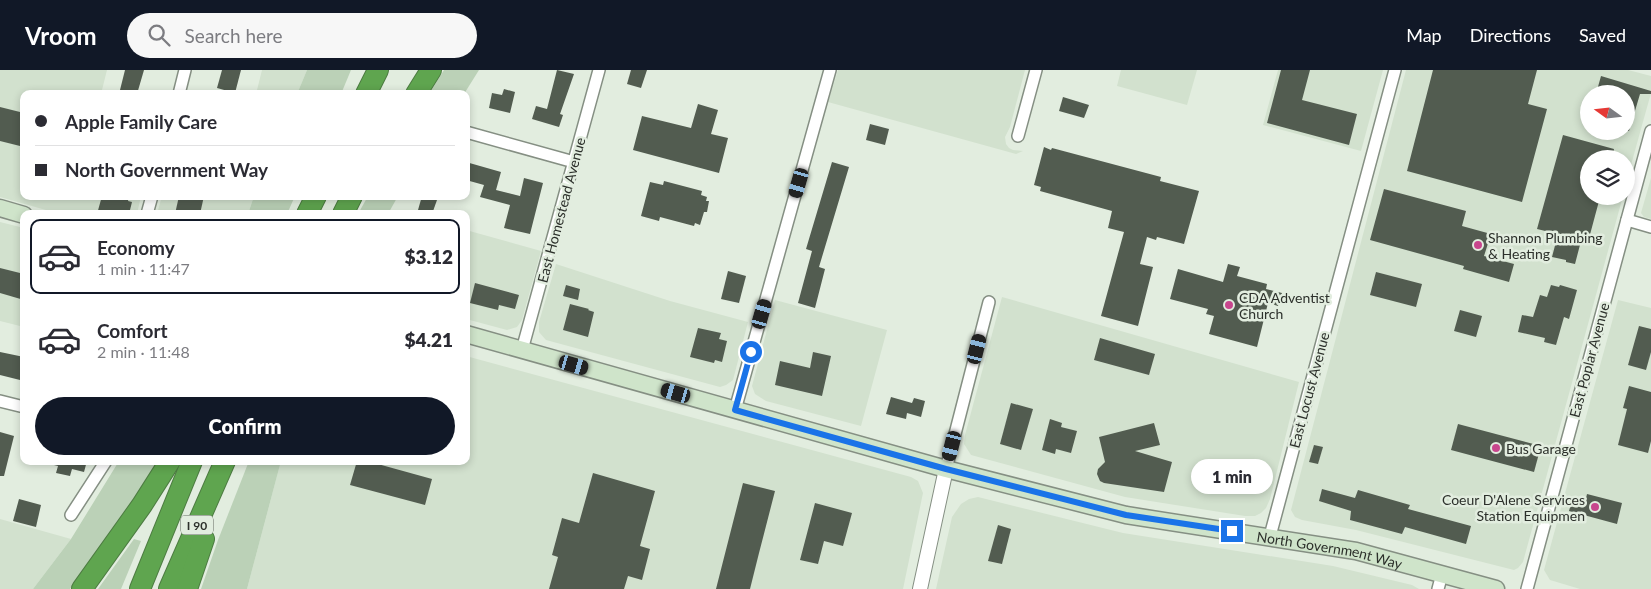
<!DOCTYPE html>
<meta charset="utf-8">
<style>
body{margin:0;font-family:Lato,sans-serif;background:#f7f7f7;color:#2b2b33;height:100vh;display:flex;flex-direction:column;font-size:19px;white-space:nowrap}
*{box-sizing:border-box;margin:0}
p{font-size:16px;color:#7c7c81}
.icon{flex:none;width:28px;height:28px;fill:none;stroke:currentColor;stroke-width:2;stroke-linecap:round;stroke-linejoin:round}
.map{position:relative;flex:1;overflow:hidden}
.drawer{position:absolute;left:20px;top:140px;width:450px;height:255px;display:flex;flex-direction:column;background:#fff;border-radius:10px;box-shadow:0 2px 8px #0003}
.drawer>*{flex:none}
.banner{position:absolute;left:20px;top:20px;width:450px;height:110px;border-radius:10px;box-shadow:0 2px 8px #0003;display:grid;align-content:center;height:110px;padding:0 15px;background:#fff}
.needle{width:32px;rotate:285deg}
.buttons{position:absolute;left:1580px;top:15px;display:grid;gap:10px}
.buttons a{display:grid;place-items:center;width:55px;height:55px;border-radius:50%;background:#fff;box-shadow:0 2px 8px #0003;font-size:25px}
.end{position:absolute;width:22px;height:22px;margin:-11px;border:6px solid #1a73e8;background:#fff;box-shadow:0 0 0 2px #fff}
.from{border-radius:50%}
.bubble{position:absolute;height:35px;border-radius:18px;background:#fff;box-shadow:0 2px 8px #0003;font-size:16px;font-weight:800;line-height:35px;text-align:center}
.car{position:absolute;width:15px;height:30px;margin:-15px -8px;border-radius:6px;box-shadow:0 0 4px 1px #0007;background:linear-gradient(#222 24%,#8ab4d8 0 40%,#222 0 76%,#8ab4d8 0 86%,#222 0)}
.banner b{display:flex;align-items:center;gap:18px;height:48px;font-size:19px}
.banner b+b{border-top:1px solid #e1e1e2}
.banner i{width:12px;height:12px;background:#2b2b33}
ul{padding:9px 0 0;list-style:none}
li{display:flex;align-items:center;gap:15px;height:75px;margin:0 10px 8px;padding:0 5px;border:2px solid transparent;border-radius:10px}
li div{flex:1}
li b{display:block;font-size:19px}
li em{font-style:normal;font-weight:800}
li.selected{border-color:#111827}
li>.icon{width:45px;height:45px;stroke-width:1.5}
.action{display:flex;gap:10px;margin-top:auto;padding:10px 15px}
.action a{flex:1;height:58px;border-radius:30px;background:#111827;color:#fff;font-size:20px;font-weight:800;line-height:58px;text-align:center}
header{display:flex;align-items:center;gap:30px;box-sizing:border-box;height:70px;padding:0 25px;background:#111827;color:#fff}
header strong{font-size:24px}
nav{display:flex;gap:28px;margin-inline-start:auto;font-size:18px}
.search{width:350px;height:45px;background:#f7f7f7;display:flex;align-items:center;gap:12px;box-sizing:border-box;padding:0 18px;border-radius:28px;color:#7c7c81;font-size:19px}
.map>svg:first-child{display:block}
</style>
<header>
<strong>Vroom</strong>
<div class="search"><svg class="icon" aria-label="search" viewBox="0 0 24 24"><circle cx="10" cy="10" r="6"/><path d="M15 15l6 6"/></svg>Search here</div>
<nav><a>Map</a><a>Directions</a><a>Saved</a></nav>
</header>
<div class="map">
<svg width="1651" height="519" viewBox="0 0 1651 519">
<rect width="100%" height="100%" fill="#e2eddf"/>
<g fill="#d2e1ce" fill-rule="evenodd">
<path d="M 0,0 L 107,0 L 101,24 L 24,24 L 24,126 L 141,126 L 137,144 L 60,144 L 0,127 Z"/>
<path d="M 262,0 L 307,0 L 297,24 L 256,24 Z"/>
<path d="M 838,0 L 1025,0 L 1010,57 L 1005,67 L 1006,74 L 1009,78 L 1013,80 L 1023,81 L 1016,84 L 828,32 Z"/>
<path d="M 1121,0 L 1197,0 L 1187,35 L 1117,16 Z"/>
<path d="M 1278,0 L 1383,0 L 1361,81 L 1263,55 Z"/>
<path d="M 1406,0 L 1628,0 L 1651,6 L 1651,23 L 1626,113 L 1626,89 L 1589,89 L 1589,126 L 1623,126 L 1523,492 L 1518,498 L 1514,500 L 1356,460 L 1302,450 L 1295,447 L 1291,440 ZM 1589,24 L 1626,24 L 1626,61 L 1589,61 Z"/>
<path d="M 1651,108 L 1651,149 L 1644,147 L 1641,143 Z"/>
<path d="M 162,126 L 254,126 L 248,144 L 157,144 Z"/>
<path d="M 0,152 L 24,158 L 24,257 L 0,251 Z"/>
<path d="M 466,160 L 541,181 L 522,250 L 517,257 L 507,260 L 466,249 Z"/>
<path d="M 556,194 L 670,231 L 748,252 L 733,310 L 726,315 L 720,317 L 546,270 L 539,262 L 539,252 Z"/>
<path d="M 1002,227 L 1299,312 L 1270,429 L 1266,438 L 1261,443 L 1255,446 L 1245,446 L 1125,427 L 971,385 L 964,374 L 965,365 Z"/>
<path d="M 775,230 L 887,260 L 861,356 L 766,331 L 755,324 L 752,316 Z"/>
<path d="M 1618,230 L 1651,238 L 1651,519 L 1580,519 L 1550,510 L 1544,500 Z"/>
<path d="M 466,286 L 911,407 L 918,411 L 923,423 L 903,519 L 247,519 L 281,391 L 466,391 Z"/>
<path d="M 978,427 L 1123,463 L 1333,496 L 1412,515 L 1419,519 L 936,519 L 952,447 L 961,434 L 969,429 Z"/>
<path d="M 0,449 L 71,469 L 33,519 L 0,519 Z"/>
</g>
<g fill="#bbd1b7">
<path d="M 307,0 L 351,0 L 341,24 L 297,24 Z"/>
<path d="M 444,0 L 479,0 L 464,24 L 429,24 Z"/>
<path d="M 254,126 L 295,126 L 287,144 L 248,144 Z"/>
<path d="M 368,126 L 398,126 L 388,144 L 358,144 Z"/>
<path d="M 119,391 L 161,391 L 100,480 L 70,519 L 33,519 L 71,469 Z"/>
<path d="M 249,391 L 281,391 L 247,519 L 201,519 L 218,470 Z"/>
<path d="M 134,469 L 141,471 L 121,519 L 98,519 Z"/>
</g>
<g fill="#525c50">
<path d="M 125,0 L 144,0 L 137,24 L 119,24 Z"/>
<path d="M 222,0 L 241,0 L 235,23 L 217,18 Z"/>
<path d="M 557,0 L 574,4 L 560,44 L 563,45 L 559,57 L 532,49 L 536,36 L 547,39 Z"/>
<path d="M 631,0 L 647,0 L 641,18 L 627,14 Z"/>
<path d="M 1281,0 L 1310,0 L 1302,30 L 1357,44 L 1349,75 L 1267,53 Z"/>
<path d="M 1433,0 L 1537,0 L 1528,34 L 1547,39 L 1522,132 L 1407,101 Z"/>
<path d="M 1601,6 L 1651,21 L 1651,24 L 1640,24 L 1629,61 L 1626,61 L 1626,24 L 1596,24 Z"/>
<path d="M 504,19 L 515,22 L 510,43 L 489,38 L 492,23 L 502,25 Z"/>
<path d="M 1063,27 L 1089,35 L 1084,48 L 1059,41 Z"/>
<path d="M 698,34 L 718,40 L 711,64 L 728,68 L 719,103 L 633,80 L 642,46 L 691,58 Z"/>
<path d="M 0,37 L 24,43 L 24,61 L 20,76 L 0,71 Z"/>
<path d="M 870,54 L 889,59 L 885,75 L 866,70 Z"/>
<path d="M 1563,65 L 1614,79 L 1612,89 L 1589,89 L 1589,128 L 1599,131 L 1588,172 L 1581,171 L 1575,194 L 1566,192 L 1566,190 L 1552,187 L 1558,164 L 1537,159 Z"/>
<path d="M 1044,77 L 1051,80 L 1052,78 L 1161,107 L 1160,111 L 1199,121 L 1184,174 L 1157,167 L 1156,170 L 1147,167 L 1140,194 L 1153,197 L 1138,256 L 1101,246 L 1124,162 L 1108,158 L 1112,141 L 1040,121 L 1041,117 L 1034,115 Z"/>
<path d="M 466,92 L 501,102 L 496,120 L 520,126 L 524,108 L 543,113 L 530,164 L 504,158 L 510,135 L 480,127 L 484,115 L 466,110 Z"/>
<path d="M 832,92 L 849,97 L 819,197 L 825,199 L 815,238 L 798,233 L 812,181 L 806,179 Z"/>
<path d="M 664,111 L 702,121 L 701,125 L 707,127 L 706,131 L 709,131 L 707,142 L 704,142 L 700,155 L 695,153 L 694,156 L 660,147 L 659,151 L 641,146 L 650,112 L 663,115 Z"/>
<path d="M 1384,119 L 1466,141 L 1462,156 L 1491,164 L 1484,186 L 1514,194 L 1509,212 L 1463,199 L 1464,196 L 1370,170 Z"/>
<path d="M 102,126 L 129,126 L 128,131 L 132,132 L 129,144 L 97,144 Z"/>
<path d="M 179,126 L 204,126 L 200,144 L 175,144 Z"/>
<path d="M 422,126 L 437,130 L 432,144 L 418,140 Z"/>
<path d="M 1228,194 L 1240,197 L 1237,206 L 1267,214 L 1266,219 L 1282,223 L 1278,236 L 1268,233 L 1257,277 L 1209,264 L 1214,246 L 1206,244 L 1208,239 L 1170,229 L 1178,199 L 1223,212 Z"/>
<path d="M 0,198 L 24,204 L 24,230 L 0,223 Z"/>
<path d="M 728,201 L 746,206 L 739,233 L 721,229 Z"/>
<path d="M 1376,202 L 1422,214 L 1416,237 L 1370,225 Z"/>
<path d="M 475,213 L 519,225 L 515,239 L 499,235 L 498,240 L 470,233 Z"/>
<path d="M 566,215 L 580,219 L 578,230 L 563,226 Z"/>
<path d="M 1551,215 L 1559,217 L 1560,215 L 1577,220 L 1569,249 L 1564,247 L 1556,275 L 1544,272 L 1545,268 L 1518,262 L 1522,245 L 1533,247 L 1540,225 L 1547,227 Z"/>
<path d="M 570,234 L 589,239 L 588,240 L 594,242 L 588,267 L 563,260 Z"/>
<path d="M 1460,240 L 1482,246 L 1476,267 L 1454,261 Z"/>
<path d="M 1639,256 L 1651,259 L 1651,282 L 1646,300 L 1628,295 Z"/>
<path d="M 698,258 L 721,263 L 719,269 L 727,271 L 722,292 L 715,290 L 714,293 L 690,287 Z"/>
<path d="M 1100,268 L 1155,284 L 1149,305 L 1094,290 Z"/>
<path d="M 0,282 L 24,287 L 24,311 L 0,305 Z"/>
<path d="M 813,282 L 831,286 L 822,326 L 775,315 L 780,291 L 810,298 Z"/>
<path d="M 1629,316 L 1651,322 L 1651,371 L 1648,383 L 1618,375 L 1627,339 L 1623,338 Z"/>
<path d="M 891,327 L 912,333 L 914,328 L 925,331 L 921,347 L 907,343 L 906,349 L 886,344 Z"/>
<path d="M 1011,333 L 1033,339 L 1021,380 L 1000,374 Z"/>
<path d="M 1050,349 L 1062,353 L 1061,357 L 1077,361 L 1071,383 L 1056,379 L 1055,384 L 1042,380 Z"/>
<path d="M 1154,353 L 1160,375 L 1135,381 L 1172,392 L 1164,422 L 1104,413 L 1100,411 L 1097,404 L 1098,399 L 1105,392 L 1099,367 Z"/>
<path d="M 1458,354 L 1541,376 L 1534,402 L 1451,380 Z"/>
<path d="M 0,362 L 14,366 L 4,406 L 0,406 Z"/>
<path d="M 1314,375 L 1323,377 L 1318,394 L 1309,392 Z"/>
<path d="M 55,391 L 87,391 L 84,402 L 72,399 L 70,406 L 56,403 L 58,396 L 54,395 Z"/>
<path d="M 357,391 L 367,391 L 432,409 L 425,435 L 350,415 Z"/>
<path d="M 593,403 L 655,421 L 640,476 L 650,479 L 642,510 L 628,506 L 624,519 L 549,519 L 558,487 L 552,485 L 562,448 L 579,453 Z"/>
<path d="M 743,413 L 775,421 L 759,483 L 750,519 L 716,519 Z"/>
<path d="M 1322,419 L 1355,428 L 1358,420 L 1410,435 L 1408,439 L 1471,456 L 1466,474 L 1405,457 L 1402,464 L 1350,450 L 1351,441 L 1319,431 Z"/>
<path d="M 1587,424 L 1622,433 L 1617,454 L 1569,441 L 1572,430 L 1585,433 Z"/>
<path d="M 19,429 L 41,435 L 36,457 L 13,451 Z"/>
<path d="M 815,433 L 852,443 L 843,476 L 824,471 L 818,494 L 800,490 Z"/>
<path d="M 998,455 L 1011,459 L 1002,494 L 988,491 Z"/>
</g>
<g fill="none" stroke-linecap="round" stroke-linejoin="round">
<defs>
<g id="minor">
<path d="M 179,24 L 185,0"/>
<path d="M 466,62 L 574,92"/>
<path d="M 1018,66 L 1036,0"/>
<path d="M 147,144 L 152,126"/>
<path d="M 1627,150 L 1651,157"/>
<path d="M 522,280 L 599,0"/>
<path d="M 0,331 L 24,337"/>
<path d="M 735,340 L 830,0"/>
<path d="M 946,399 L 989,232"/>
<path d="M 71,445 L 106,391"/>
<path d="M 1270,466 L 1395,0"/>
<path d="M 1438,519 L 1442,504"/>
<path d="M 1527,519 L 1651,61"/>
</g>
<path id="tertiary" d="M 920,519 L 946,399"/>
<g id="secondary">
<path d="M 0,138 L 24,145"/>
<path id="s1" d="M 466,264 L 946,399 L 1126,445 L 1356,481 L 1496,519"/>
</g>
<g id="motorway">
<path d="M 366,24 L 378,0"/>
<path d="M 416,24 L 431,0"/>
<path d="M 307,144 L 316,126"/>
<path d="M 343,144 L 352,126"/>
<path d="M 82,519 L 142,435 L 170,391"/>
<path d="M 140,519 L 192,391"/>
<path d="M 169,519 L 225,391"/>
<path d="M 187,519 L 204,469"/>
</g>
</defs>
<use href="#minor" stroke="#858f83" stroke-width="14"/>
<use href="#tertiary" stroke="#858f83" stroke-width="16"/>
<use href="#secondary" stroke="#858f83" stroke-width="19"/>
<use href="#motorway" stroke="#4d7c42" stroke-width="22"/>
<use href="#minor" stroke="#fff" stroke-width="11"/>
<use href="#tertiary" stroke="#fff" stroke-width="14"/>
<use href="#secondary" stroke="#cfe4ca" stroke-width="16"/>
<use href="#motorway" stroke="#5fa54f" stroke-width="20"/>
</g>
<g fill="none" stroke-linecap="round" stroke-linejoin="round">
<path stroke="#1a73e8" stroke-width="6" d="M 751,282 L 735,340 L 946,399 L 1126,445 L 1232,461"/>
</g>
<g fill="#c8468d" stroke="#e2eddf" stroke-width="2">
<circle cx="1478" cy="175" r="5"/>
<circle cx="1229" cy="235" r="5"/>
<circle cx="1496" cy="378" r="5"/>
<circle cx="1595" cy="437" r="5"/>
</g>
<g text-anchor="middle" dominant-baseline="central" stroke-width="5" stroke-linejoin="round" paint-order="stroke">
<rect fill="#e2eddf" stroke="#636961" stroke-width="1" x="181" y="445.5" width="32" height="19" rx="4"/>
<g font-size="12" font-weight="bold" fill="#2c302b">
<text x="197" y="455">I 90</text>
</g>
<g font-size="14" fill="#2c302b" stroke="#e2eddf">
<text transform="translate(561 140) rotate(-75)">East Homestead Avenue</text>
<text transform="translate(1589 290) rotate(-75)">East Poplar Avenue</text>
<text transform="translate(1309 320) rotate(-75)">East Locust Avenue</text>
<text stroke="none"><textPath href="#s1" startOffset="891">North Government Way</textPath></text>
</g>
<g font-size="14" fill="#2c302b" stroke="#e2eddf" text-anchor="start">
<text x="1488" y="167">Shannon Plumbing<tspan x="1488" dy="16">&amp; Heating</tspan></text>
<text x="1239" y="227">CDA Adventist<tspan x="1239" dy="16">Church</tspan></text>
<text x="1506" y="378">Bus Garage</text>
<text x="1585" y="429" text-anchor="end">Coeur D'Alene Services<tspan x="1585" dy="16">Station Equipmen</tspan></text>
</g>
</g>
</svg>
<div class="buttons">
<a><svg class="needle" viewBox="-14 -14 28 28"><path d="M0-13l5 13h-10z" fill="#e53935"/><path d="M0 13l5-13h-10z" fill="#7c7c81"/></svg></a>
<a><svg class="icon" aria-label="layers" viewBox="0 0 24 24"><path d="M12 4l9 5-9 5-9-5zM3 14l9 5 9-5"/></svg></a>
</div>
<i class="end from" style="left:751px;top:282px"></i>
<i class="end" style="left:1232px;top:461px"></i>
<div class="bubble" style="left:1191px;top:389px;width:82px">1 min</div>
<i class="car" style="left:799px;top:113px;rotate:196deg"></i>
<i class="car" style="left:762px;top:244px;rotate:16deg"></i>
<i class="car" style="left:977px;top:279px;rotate:14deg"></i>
<i class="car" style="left:574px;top:295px;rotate:106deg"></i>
<i class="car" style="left:676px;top:323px;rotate:286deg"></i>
<i class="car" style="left:952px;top:376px;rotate:194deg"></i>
<div class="banner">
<b><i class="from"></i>Apple Family Care</b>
<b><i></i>North Government Way</b>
</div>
<section class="drawer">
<ul>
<li class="selected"><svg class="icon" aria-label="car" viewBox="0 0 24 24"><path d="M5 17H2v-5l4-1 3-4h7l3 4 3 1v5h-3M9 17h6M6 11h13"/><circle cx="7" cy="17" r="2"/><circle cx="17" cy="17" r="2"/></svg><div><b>Economy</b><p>1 min · 11:47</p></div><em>$3.12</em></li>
<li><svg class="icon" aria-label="car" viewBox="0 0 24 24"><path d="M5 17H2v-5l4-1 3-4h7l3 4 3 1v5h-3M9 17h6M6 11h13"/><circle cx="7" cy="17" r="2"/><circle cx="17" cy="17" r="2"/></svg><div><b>Comfort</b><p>2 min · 11:48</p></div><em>$4.21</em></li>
</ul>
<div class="action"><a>Confirm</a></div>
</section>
</div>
